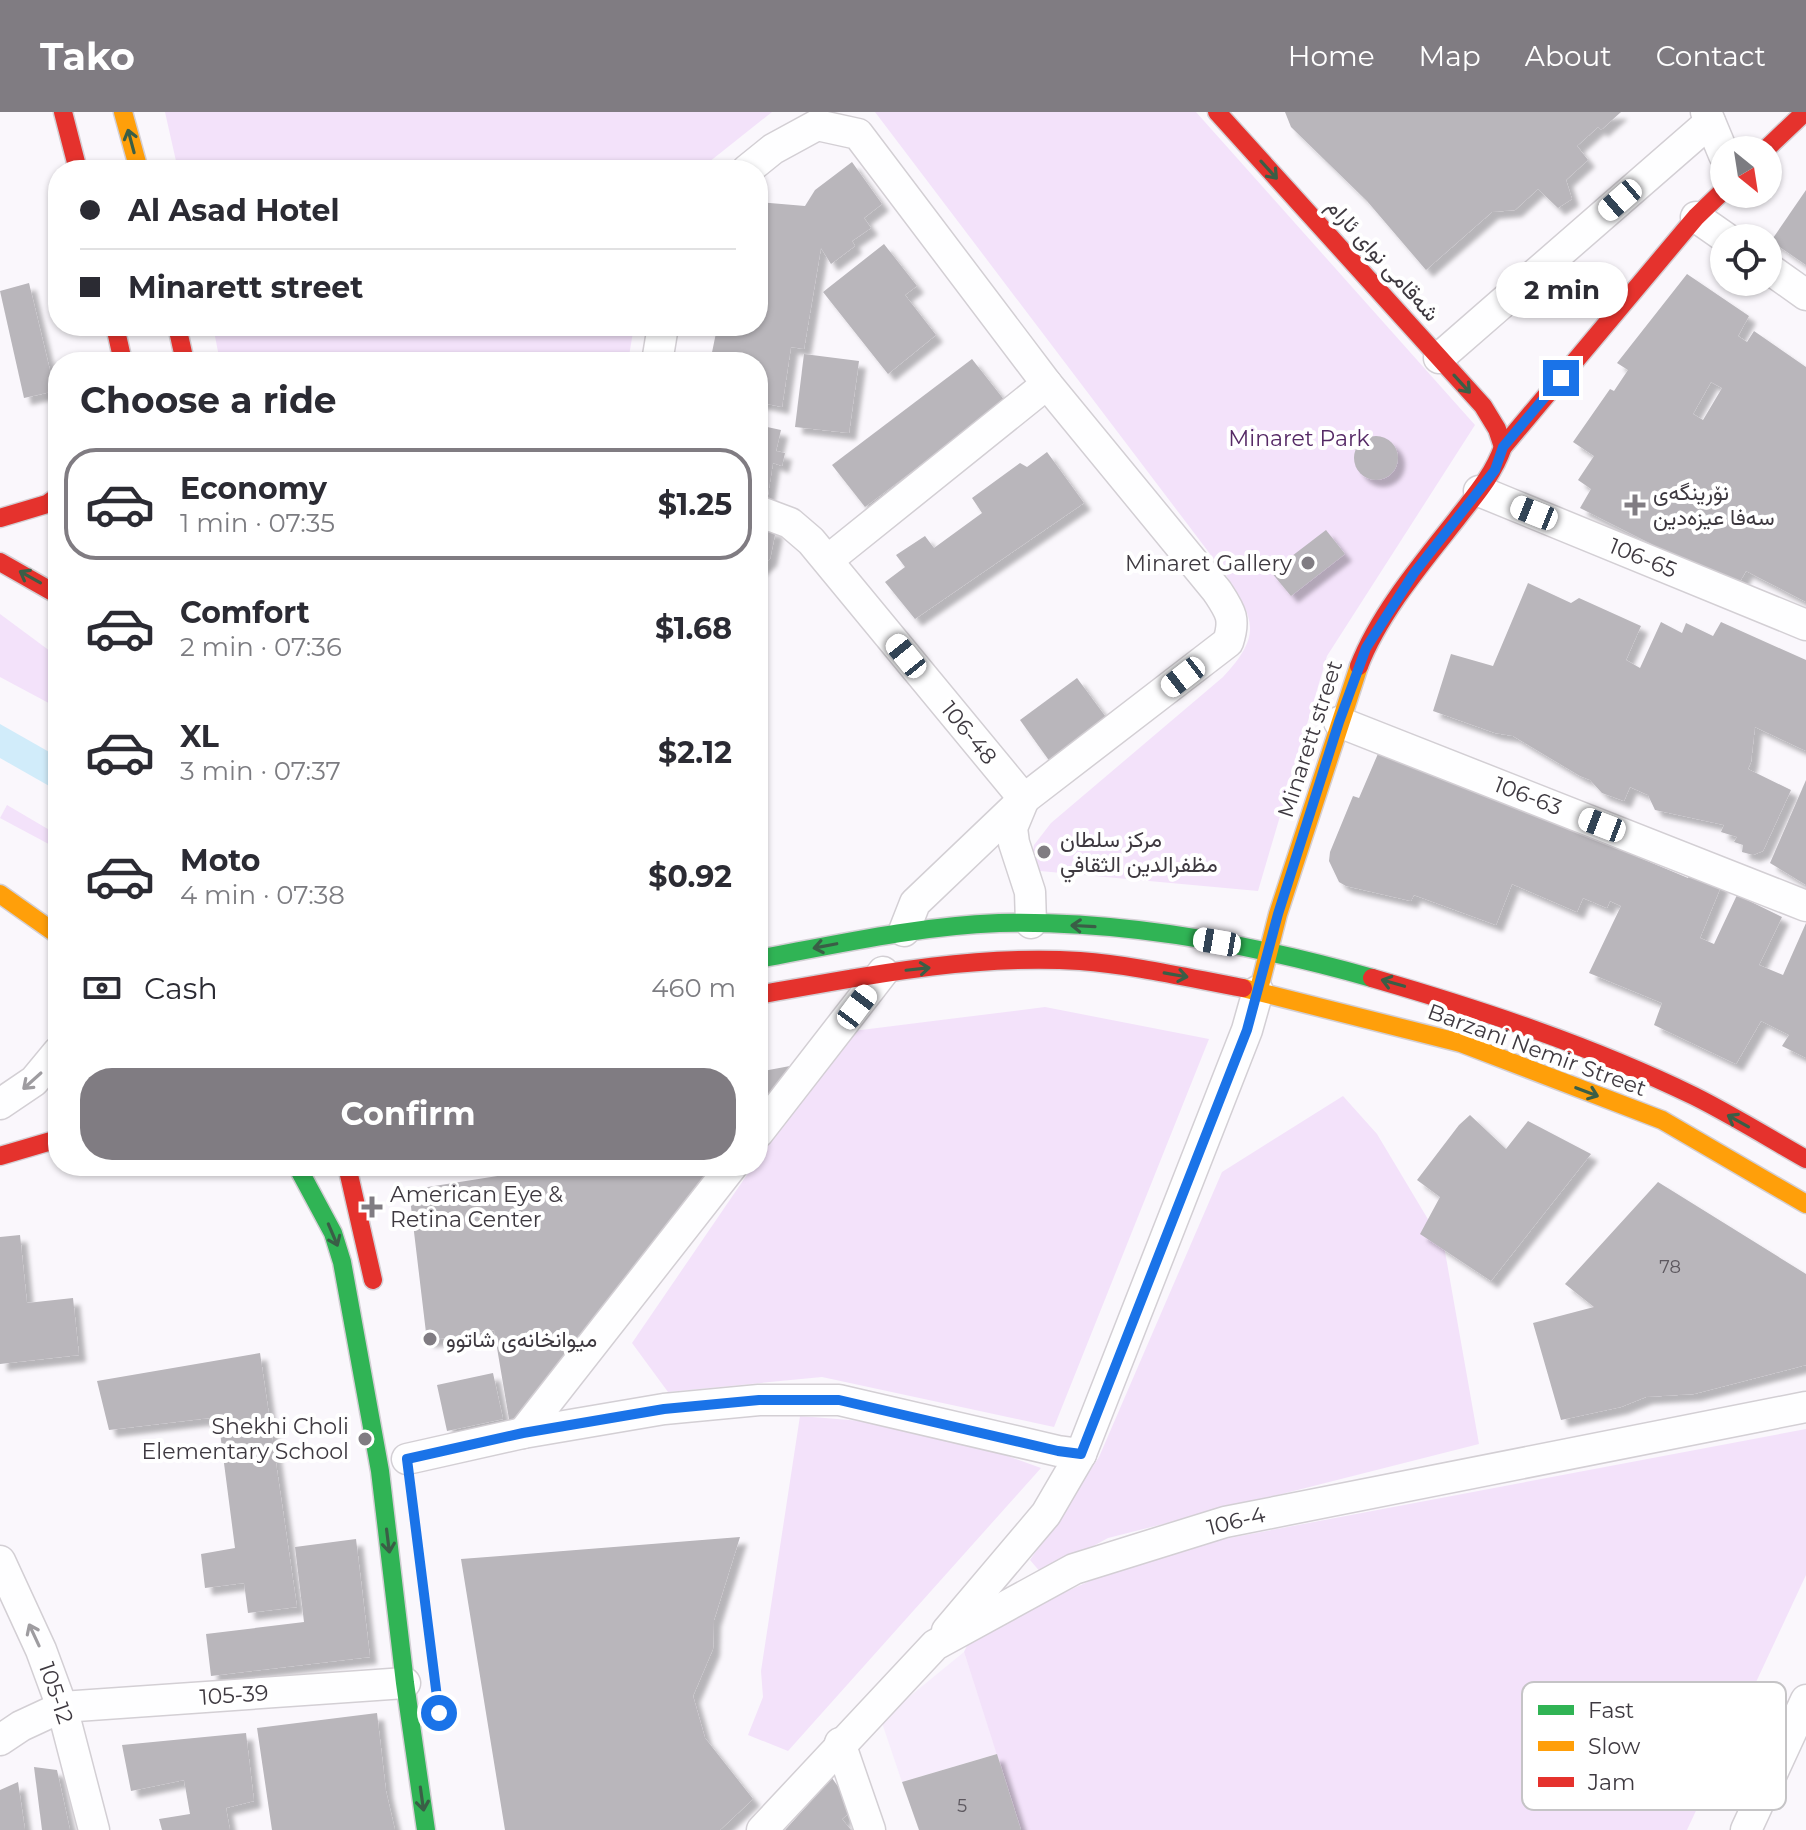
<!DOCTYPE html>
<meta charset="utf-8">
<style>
body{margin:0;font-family:Montserrat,Vazirmatn,sans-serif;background:#f7f7f7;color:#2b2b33;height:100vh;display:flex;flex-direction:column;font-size:30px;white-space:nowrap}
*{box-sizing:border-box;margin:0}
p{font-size:26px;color:#7c7c81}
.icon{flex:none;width:44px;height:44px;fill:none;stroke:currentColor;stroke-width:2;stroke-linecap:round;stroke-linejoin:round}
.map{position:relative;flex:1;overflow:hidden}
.drawer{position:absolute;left:48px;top:240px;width:720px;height:824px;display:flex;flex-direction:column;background:#fff;border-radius:32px;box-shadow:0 2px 6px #0004}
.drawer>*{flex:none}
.hud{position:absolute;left:48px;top:48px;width:720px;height:176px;border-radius:32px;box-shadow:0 2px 6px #0004;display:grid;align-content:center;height:176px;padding:0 32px;background:#fff}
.needle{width:52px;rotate:150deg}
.buttons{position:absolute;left:1710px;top:24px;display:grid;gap:16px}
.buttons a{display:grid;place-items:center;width:72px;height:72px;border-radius:50%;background:#fff;box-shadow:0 2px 6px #0004;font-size:40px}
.end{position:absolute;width:36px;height:36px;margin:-18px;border:10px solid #1a73e8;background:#fff;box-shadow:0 0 0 4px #fff}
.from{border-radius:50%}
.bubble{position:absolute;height:56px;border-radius:28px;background:#fff;box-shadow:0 2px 6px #0004;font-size:26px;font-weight:700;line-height:56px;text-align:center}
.car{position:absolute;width:24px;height:48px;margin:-24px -12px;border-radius:10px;box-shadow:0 0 6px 2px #0007;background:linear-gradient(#fff 24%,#345 0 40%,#fff 0 76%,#345 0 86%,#fff 0)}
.hud b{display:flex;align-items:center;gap:28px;height:76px;font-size:30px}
.hud b+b{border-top:2px solid #e1e1e2}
.hud i{width:20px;height:20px;background:#2b2b33}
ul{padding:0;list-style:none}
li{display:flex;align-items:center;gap:24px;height:112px;margin:0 16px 12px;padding:0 16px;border:4px solid transparent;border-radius:32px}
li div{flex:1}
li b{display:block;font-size:30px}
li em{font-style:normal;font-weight:700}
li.active{border-color:#807c82}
li>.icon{width:72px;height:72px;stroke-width:1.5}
h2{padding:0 32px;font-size:36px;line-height:96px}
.pay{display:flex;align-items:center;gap:20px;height:88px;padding:0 32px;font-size:30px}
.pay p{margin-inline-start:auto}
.action{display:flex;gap:16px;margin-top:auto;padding:16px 32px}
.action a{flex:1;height:92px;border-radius:32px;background:#807c82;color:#fff;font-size:32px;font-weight:700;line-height:92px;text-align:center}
header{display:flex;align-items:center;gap:48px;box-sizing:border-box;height:112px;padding:0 40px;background:#807c82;color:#fff}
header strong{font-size:38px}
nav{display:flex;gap:44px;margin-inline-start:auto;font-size:28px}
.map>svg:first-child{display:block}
</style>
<header>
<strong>Tako</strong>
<nav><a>Home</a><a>Map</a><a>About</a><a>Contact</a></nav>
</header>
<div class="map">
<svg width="1806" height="1718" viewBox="0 0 1806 1718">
<defs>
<filter id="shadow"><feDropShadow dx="7" dy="7" stdDeviation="2" flood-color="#0004"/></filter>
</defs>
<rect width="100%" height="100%" fill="#faf7fc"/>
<path fill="#f7edfc" d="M 964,1540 L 997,1642 L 902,1670 L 881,1608 Z"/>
<g fill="#f3e2fa">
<path d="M 165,0 L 772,0 L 699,58 L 178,58 Z"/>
<path d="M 875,0 L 1196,0 L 1475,313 L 1327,544 L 1258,779 L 1029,758 L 1034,733 L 1051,711 L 1223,565 C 1262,523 1255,508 1226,463 Z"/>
<path d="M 213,214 L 634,214 L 628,250 L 220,250 Z"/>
<path d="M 0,502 L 58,545 L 58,596 L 0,565 Z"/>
<path d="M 7,693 L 58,723 L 58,737 L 0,706 Z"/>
<path d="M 1045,895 L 1209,927 L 1054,1315 L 822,1265 L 668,1280 L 632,1231 L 753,1054 L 758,1054 L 758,1047 L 845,920 Z"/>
<path d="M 1343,984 L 1377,1022 L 1444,1134 L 1479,1332 L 1108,1426 L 1042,1462 L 1030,1448 L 1099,1345 L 1222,1060 Z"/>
<path d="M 800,1304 L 923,1314 L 1041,1356 L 788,1639 L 748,1623 L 763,1585 L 761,1559 Z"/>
<path d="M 1806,1317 L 1806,1463 L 1687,1718 L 1021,1718 L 964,1540 L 970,1527 C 1036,1493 1101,1461 1171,1437 Z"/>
</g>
<path fill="#d1ecfa" d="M 0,612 L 58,645 L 58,679 L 0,646 Z"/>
<g fill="#b9b6bb" fill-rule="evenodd" filter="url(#shadow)">
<path d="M 1285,0 L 1621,0 L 1601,18 L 1598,15 L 1577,34 L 1588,48 L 1566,68 L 1572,87 L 1558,96 L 1538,77 L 1515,98 L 1492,100 L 1426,158 L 1367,89 L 1291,15 Z"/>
<path d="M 852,50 L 882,92 L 864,106 L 871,116 L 852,129 L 855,134 L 831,152 L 821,136 L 804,237 L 791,235 L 782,295 L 758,290 L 758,250 L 710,250 L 716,221 L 710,220 L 711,214 L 758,214 L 758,90 L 805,94 L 815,78 Z"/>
<path d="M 1806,78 L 1806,153 L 1771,129 Z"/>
<path d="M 884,132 L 917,174 L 905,183 L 936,223 L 888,262 L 823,180 Z"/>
<path d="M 1687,162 L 1749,204 L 1738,224 L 1747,230 L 1754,219 L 1806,255 L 1806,490 L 1746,459 L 1737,475 L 1580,396 L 1591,377 L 1578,368 L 1594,344 L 1573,330 L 1610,277 L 1614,279 L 1628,258 L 1617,251 ZM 1711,270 L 1722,276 L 1703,308 L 1693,302 Z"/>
<path d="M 29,171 L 55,279 L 24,286 L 0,179 Z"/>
<path d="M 804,242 L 859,249 L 849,321 L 795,315 Z"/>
<path d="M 972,247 L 1005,289 L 865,395 L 832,353 Z"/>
<path d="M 758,313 L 781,318 L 776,339 L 785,341 L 782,354 L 773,351 L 767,389 L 758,387 Z"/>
<circle cx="1376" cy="346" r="22"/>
<path d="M 1047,340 L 1084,391 L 915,507 L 885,470 L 905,455 L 896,443 L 925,424 L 934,436 L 982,401 L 972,386 L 1020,351 L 1027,355 Z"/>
<path d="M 758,415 L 776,418 L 770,447 L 758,458 Z"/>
<path d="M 1326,418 L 1345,442 L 1291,484 L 1271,460 Z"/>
<path d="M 1528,471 L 1571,491 L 1579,486 L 1641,514 L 1626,548 L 1640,556 L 1661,510 L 1682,521 L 1686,511 L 1713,524 L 1721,510 L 1806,548 L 1806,639 L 1755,615 L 1751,650 L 1748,657 L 1791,678 L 1763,739 L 1753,743 L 1742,740 L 1743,733 L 1734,730 L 1737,725 L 1721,720 L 1724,713 L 1655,698 L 1648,683 L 1630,675 L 1624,689 L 1602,681 L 1590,668 L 1580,664 L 1513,624 L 1495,621 L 1433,599 L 1451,542 L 1493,554 Z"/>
<path d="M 1077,566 L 1111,612 L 1053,654 L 1020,608 Z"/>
<path d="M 1380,637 L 1688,766 L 1692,758 L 1722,772 L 1700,826 L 1714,832 L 1737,783 L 1782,805 L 1759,853 L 1783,863 L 1806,811 L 1806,946 L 1782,934 L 1789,923 L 1761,909 L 1736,952 L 1654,913 L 1662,891 L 1589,861 L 1621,794 L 1610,789 L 1607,796 L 1583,786 L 1577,800 L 1512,772 L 1496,813 L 1414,783 L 1411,789 L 1346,774 L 1339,770 L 1329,749 L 1330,740 L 1353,684 L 1359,686 Z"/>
<path d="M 1806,668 L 1806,773 L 1770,751 Z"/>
<path d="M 790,954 L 758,997 L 758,960 Z"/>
<path d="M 1470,1003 L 1506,1037 L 1528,1009 L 1591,1042 L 1491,1169 L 1420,1122 L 1440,1085 L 1417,1068 L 1459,1013 Z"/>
<path d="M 516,1054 L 715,1054 L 557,1260 L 510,1313 L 494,1218 L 427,1229 L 409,1078 L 517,1061 Z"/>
<path d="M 1658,1070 L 1806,1162 L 1806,1253 L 1694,1282 L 1646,1285 L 1621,1295 L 1561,1308 L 1533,1211 L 1594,1195 L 1565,1172 Z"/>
<path d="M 20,1123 L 27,1191 L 73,1186 L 79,1243 L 0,1252 L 0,1125 Z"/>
<path d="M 260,1241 L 297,1495 L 248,1501 L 244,1471 L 205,1476 L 201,1442 L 235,1436 L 218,1305 L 109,1318 L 97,1269 Z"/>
<path d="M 493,1261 L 503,1307 L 447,1319 L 437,1273 Z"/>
<path d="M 740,1425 L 714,1508 L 713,1537 L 693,1584 L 705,1626 L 753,1687 L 720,1718 L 505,1718 L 461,1447 Z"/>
<path d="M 356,1427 L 370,1545 L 211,1564 L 206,1522 L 304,1510 L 295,1435 Z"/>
<path d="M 377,1601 L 386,1679 L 395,1718 L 272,1718 L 257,1616 Z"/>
<path d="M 246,1621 L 254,1689 L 226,1696 L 230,1718 L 162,1718 L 159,1707 L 190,1702 L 184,1668 L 131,1679 L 122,1633 Z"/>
<path d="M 997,1642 L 1021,1718 L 919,1718 L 902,1670 Z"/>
<path d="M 34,1655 L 57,1658 L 70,1718 L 42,1718 Z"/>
<path d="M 832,1666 L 854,1697 L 842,1707 L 851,1718 L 785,1718 Z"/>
<path d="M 18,1670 L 25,1718 L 0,1718 L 0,1678 Z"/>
</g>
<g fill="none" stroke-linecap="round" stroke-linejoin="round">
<defs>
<g id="street">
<path d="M 1706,0 L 1724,43"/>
<path d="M 747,58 L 773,37 L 817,13 L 858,22 L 1047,272 L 1217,479 C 1230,499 1236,506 1228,530 L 1024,687 L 915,791 L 904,819"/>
<path d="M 1696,105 L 1726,126"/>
<path d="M 1768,156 L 1806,183"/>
<path d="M 1439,246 L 1710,10"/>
<path d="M 657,250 L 663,214"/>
<path d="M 1479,379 L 1806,513"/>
<path d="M 758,399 L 790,411 L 811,429 L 1024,687 L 1012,716 L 1014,731 L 1030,780 L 1031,811"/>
<path d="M 828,448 L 1047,272"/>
<path d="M 1339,610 L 1806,794"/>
<path d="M 0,992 L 34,969 L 58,940"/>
<path d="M 758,1021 L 883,860"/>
<path d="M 523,1321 L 732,1054"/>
<path d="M 407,1347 L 523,1321 L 664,1297 L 759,1288 L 839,1288 L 1058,1339 L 1081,1342"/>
<path d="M 0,1449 L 41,1538 L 62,1595 L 94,1718"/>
<path d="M 947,1519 L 1046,1402 L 1081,1342 L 1247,918 L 1258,879"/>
<path d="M 0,1628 L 21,1614 L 62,1595 L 405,1571"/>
<path d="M 840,1631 L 870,1718"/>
<path d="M 762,1718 L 935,1533 L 1074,1457 L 1225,1410 L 1806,1295"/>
<path d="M 1746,1718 L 1806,1588"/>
</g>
<g id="fast">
<path d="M 758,847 C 838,832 918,814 999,811 C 1125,808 1252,832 1372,866"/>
<path d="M 297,1054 L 333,1121 L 342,1150 L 380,1359 L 405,1571 L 426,1718"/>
</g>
<g id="slow">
<path d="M 123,0 L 139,58"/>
<path d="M 0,782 L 58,823"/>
<path d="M 1243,876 L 1461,931 L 1662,1008 L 1806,1092"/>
<path d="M 1259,877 L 1278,802 L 1359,554"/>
</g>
<g id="jam">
<path d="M 63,0 L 78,58"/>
<path d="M 1217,0 L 1483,294 L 1497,317 L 1503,335"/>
<path d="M 1765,38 L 1805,0"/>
<path d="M 115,214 L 123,250"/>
<path d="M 177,214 L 185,250"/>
<path d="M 0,406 L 47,392 L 58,384"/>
<path d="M 0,450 L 58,483"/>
<path d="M 1359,554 C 1379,502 1422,451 1456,408 C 1475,383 1492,365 1503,335 L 1696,105 L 1724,78"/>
<path d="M 1372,866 C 1482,898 1591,934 1694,984 C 1732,1003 1769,1026 1806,1047"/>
<path d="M 758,883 C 864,864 972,842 1080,849 C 1134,853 1189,866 1243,876"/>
<path d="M 0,1044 L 58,1027"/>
<path d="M 347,1054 L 373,1168"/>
</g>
</defs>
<use href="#street" stroke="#d3cfd4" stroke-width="33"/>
<use href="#fast" stroke="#d3cfd4" stroke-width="21"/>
<use href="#slow" stroke="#d3cfd4" stroke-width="21"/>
<use href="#jam" stroke="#d3cfd4" stroke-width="21"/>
<use href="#street" stroke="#fefeff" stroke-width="30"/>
<use href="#fast" stroke="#30b455" stroke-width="18"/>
<use href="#slow" stroke="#ff9f0a" stroke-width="18"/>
<use href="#jam" stroke="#e5322d" stroke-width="18"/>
</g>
<defs><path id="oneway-shaft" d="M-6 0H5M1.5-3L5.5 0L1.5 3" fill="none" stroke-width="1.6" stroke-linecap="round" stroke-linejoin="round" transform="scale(2)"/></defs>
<g stroke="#3a5e46">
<use href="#oneway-shaft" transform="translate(131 29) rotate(-105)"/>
<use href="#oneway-shaft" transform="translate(1269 58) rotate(48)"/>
<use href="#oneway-shaft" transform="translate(1462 272) rotate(48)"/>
<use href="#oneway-shaft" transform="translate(30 465) rotate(-151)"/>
<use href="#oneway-shaft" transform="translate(1083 814) rotate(-177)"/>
<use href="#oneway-shaft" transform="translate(825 834) rotate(169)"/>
<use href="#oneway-shaft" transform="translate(918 857) rotate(-6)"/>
<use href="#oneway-shaft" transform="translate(1176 863) rotate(10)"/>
<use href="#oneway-shaft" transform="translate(1393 871) rotate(-164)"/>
<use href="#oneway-shaft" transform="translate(1587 980) rotate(21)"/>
<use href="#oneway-shaft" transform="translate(1738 1009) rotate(-151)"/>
<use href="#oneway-shaft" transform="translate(333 1123) rotate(67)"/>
<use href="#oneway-shaft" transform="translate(388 1429) rotate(83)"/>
<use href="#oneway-shaft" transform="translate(422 1687) rotate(82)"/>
</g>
<g stroke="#9e9ca0">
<use href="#oneway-shaft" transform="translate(32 969) rotate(138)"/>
<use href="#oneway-shaft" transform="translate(34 1523) rotate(-115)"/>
</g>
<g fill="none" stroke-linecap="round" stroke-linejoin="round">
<path stroke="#1a73e8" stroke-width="10" d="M 439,1601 L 407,1347 L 523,1321 L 664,1297 L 759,1288 L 839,1288 L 1058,1339 L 1081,1342 L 1247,918 L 1278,802 L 1339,610 L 1366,536 L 1414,461 L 1495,358 L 1503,335 L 1561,266"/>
</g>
<g fill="#807c82" stroke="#fff" stroke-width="3">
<path d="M1631 381h8v8h8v8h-8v8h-8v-8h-8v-8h8z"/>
<circle cx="1308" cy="451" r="8"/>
<circle cx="1044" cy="740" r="8"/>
<path d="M368 1083h8v8h8v8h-8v8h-8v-8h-8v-8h8z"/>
<circle cx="430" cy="1227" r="8"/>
<circle cx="365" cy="1327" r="8"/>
</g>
<g text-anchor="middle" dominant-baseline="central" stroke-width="8" stroke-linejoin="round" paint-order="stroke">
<g font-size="18" fill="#5d585f">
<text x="1670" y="1155">78</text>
<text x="962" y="1694">5</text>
</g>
<g font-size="22" fill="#3e3940" stroke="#fff">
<text transform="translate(1383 148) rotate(48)">شەقامی نوای ئارام</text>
<text transform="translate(1643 446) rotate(22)">106-65</text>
<text transform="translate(969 621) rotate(51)">106-48</text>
<text transform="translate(1310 627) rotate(-72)">Minarett street</text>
<text transform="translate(1528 684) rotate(21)">106-63</text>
<text transform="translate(1537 938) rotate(20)">Barzani Nemir Street</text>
<text transform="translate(1236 1409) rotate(-14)">106-4</text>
<text transform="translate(56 1581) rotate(71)">105-12</text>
<text transform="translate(234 1583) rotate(-4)">105-39</text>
</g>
<g font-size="22" fill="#552965" stroke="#fff">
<text x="1299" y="326">Minaret Park</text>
</g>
<g font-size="22" fill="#3e3940" stroke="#fff" text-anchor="start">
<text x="1653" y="380">نۆرینگەی<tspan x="1653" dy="25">سەفا عیزەدین</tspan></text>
<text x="1292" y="451" text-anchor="end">Minaret Gallery</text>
<text x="1060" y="727">مركز سلطان<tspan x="1060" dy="25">مظفرالدين الثقافي</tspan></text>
<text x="390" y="1082">American Eye &amp;<tspan x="390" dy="25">Retina Center</tspan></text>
<text x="446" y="1227">میوانخانەی شاتوو</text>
<text x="349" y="1314" text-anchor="end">Shekhi Choli<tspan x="349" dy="25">Elementary School</tspan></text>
</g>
</g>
<rect x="1522" y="1570" width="264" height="128" rx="12" fill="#fff" stroke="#c5c4c6" stroke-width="2"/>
<rect x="1538" y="1593" width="36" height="10" fill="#30b455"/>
<rect x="1538" y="1629" width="36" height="10" fill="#ff9f0a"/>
<rect x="1538" y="1665" width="36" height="10" fill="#e5322d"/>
<g font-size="22" fill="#3e3940">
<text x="1588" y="1606">Fast</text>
<text x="1588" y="1642">Slow</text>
<text x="1588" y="1678">Jam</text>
</g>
</svg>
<div class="buttons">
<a><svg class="needle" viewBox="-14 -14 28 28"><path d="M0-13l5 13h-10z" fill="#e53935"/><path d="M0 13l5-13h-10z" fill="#7c7c81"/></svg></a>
<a><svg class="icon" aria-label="locate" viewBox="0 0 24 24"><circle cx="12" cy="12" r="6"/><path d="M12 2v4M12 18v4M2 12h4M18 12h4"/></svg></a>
</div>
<i class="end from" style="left:439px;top:1601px"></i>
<i class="end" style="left:1561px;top:266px"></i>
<div class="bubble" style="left:1496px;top:150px;width:132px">2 min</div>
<i class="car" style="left:1620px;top:88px;rotate:229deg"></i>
<i class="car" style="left:1534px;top:401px;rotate:292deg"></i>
<i class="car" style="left:906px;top:544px;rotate:321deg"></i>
<i class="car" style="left:1183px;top:565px;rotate:232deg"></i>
<i class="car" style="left:1602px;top:713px;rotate:291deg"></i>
<i class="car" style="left:1217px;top:830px;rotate:280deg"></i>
<i class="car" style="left:857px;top:895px;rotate:37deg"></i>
<div class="hud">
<b><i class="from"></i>Al Asad Hotel</b>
<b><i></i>Minarett street</b>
</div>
<section class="drawer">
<h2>Choose a ride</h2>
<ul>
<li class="active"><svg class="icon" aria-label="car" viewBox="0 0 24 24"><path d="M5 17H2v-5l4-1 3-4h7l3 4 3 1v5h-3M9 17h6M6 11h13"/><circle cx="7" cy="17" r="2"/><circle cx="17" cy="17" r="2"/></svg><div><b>Economy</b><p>1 min · 07:35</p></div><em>$1.25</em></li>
<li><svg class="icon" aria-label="car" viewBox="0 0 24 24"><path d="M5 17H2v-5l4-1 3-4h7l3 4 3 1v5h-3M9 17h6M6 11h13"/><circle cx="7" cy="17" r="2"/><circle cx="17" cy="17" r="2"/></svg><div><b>Comfort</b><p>2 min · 07:36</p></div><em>$1.68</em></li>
<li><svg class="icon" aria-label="car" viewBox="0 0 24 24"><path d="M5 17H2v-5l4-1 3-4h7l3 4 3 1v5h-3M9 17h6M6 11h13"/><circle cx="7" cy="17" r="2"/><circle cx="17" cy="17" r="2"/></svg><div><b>XL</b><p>3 min · 07:37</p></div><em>$2.12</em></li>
<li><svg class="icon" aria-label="car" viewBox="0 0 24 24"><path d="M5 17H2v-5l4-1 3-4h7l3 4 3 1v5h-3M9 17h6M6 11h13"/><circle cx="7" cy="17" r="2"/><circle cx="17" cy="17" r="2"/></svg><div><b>Moto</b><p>4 min · 07:38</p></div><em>$0.92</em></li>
</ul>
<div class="pay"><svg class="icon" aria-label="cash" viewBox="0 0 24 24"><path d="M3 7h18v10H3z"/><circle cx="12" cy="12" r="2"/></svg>Cash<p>460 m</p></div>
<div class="action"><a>Confirm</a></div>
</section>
</div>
